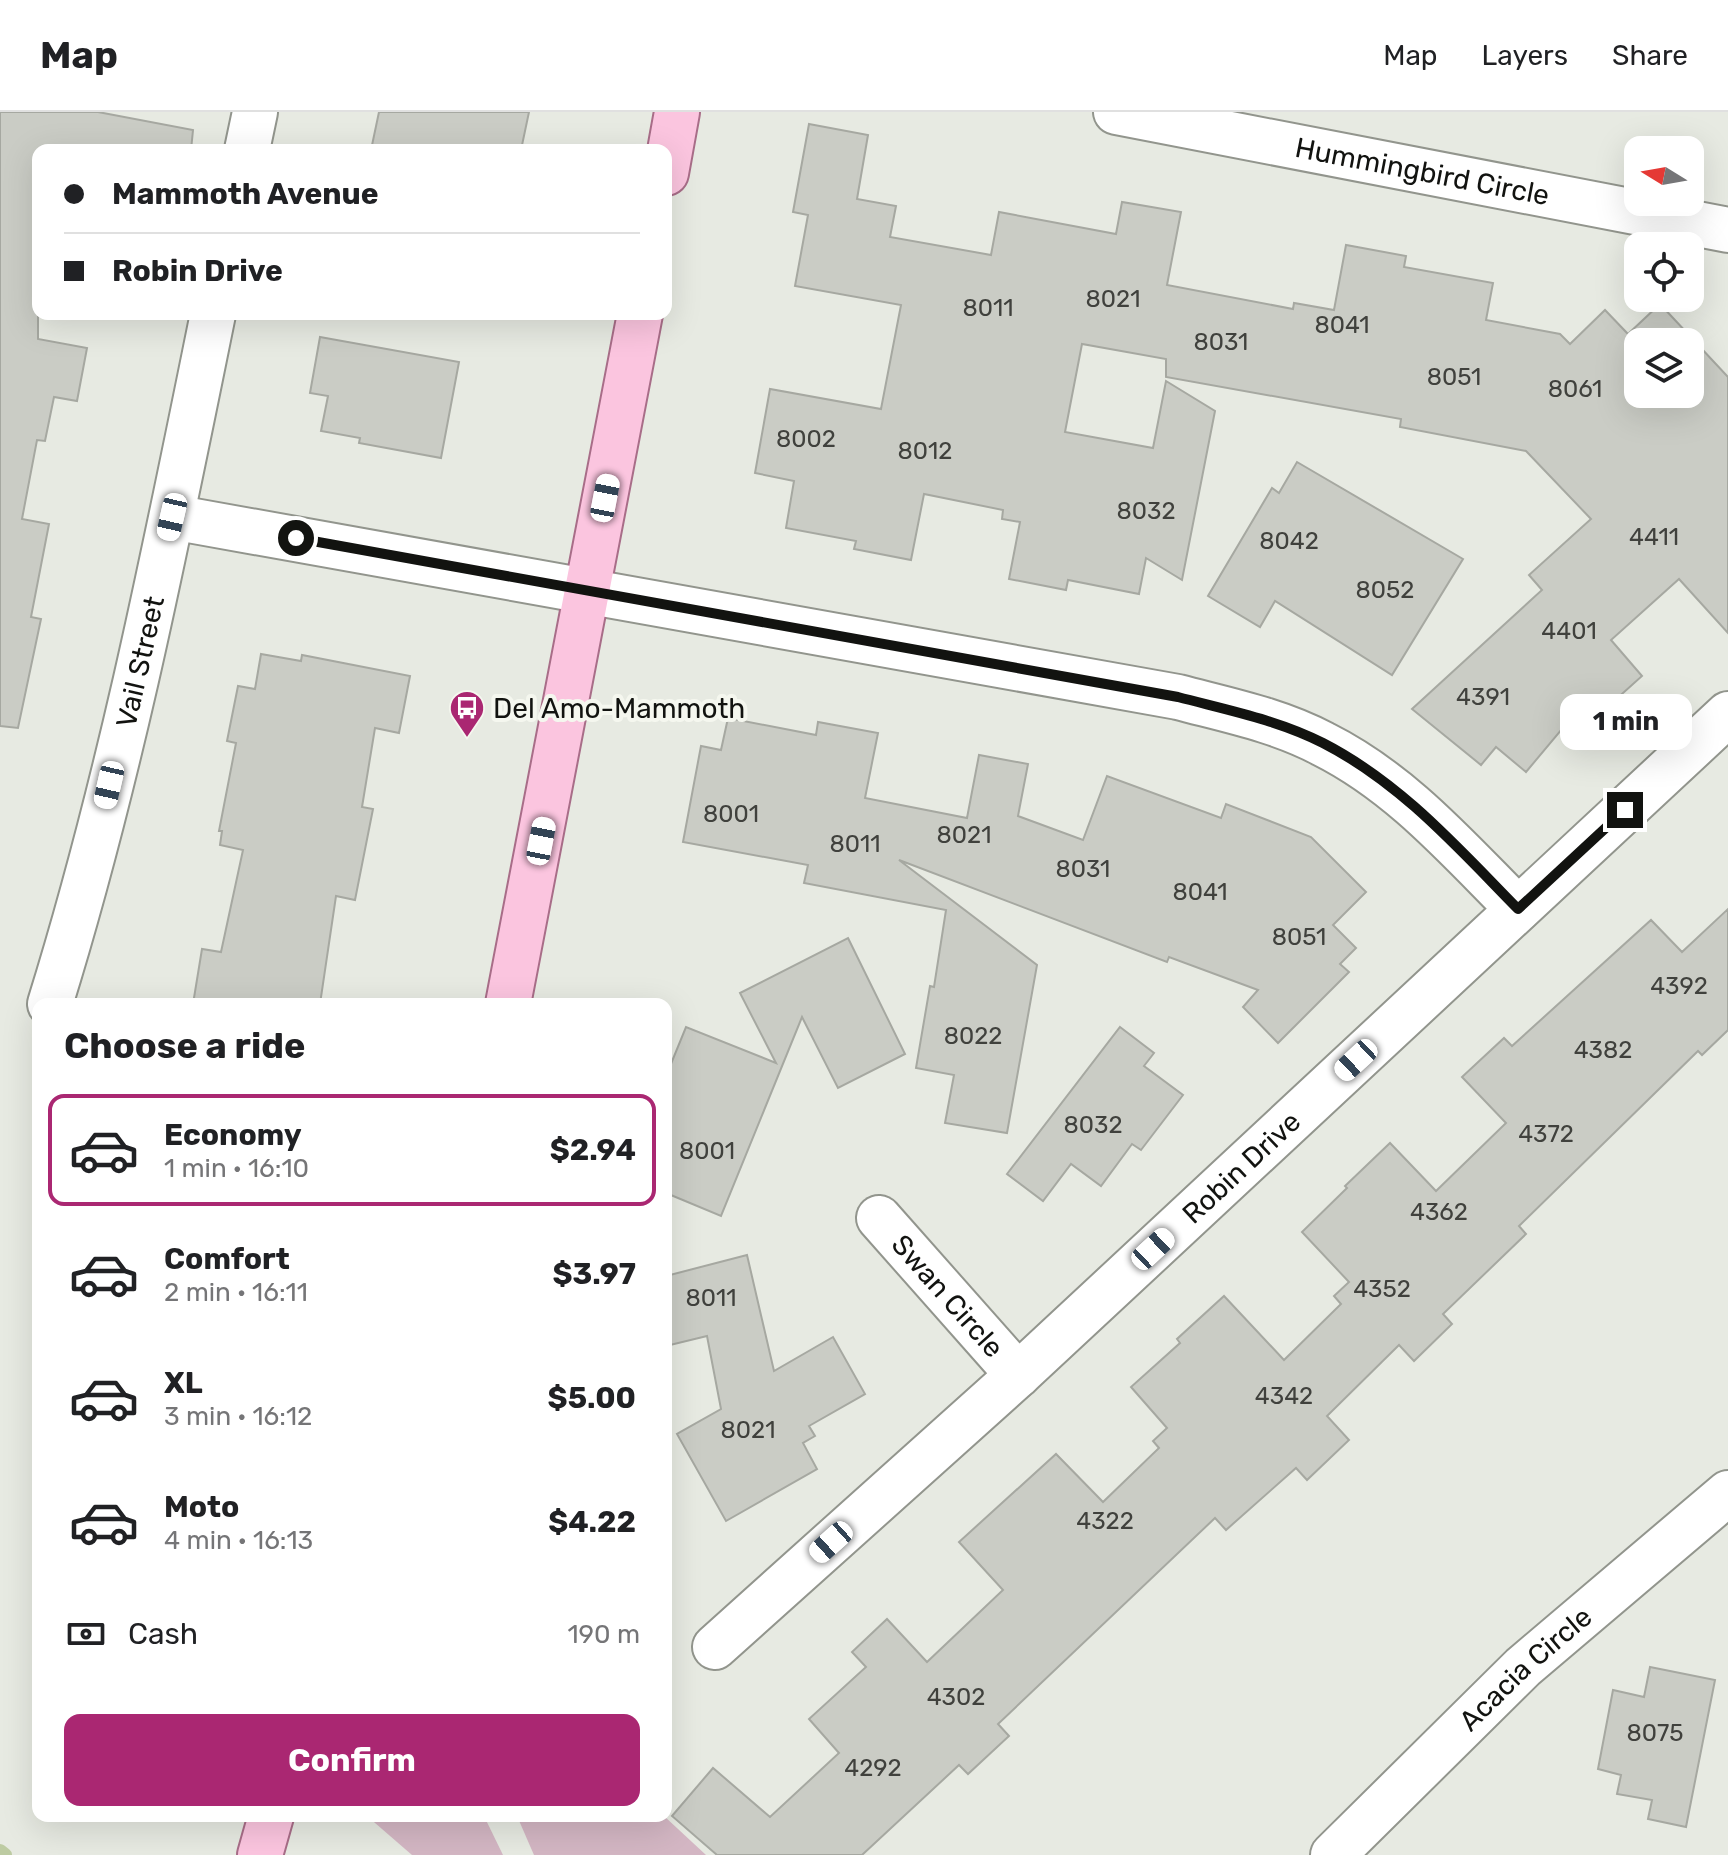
<!DOCTYPE html>
<meta charset="utf-8">
<style>
body{margin:0;font-family:Rubik,sans-serif;background:#f6f6f6;color:#202124;height:100vh;display:flex;flex-direction:column;font-size:30px;white-space:nowrap}
*{box-sizing:border-box;margin:0}
p{font-size:26px;color:#757577}
.icon{flex:none;width:44px;height:44px;fill:none;stroke:currentColor;stroke-width:2;stroke-linecap:round;stroke-linejoin:round}
.map{position:relative;flex:1;overflow:hidden}
.sheet{position:absolute;left:32px;top:886px;width:640px;height:824px;display:flex;flex-direction:column;background:#fff;border-radius:16px;box-shadow:0 8px 32px #0002}
.sheet>*{flex:none}
.top-card{position:absolute;left:32px;top:32px;width:640px;height:176px;border-radius:16px;box-shadow:0 8px 32px #0002;display:grid;align-content:center;height:176px;padding:0 32px;background:#fff}
.needle{width:52px;rotate:281deg}
.fabs{position:absolute;left:1624px;top:24px;display:grid;gap:16px}
.fabs a{display:grid;place-items:center;width:80px;height:80px;border-radius:16px;background:#fff;box-shadow:0 8px 32px #0002;font-size:40px}
.end{position:absolute;width:36px;height:36px;margin:-18px;border:10px solid #121310;background:#fff;box-shadow:0 0 0 4px #fff}
.from{border-radius:50%}
.bubble{position:absolute;height:56px;border-radius:16px;background:#fff;box-shadow:0 8px 32px #0002;font-size:26px;font-weight:700;line-height:56px;text-align:center}
.car{position:absolute;width:24px;height:48px;margin:-24px -12px;border-radius:10px;box-shadow:0 0 6px 2px #0007;background:linear-gradient(#fff 24%,#345 0 40%,#fff 0 76%,#345 0 86%,#fff 0)}
.top-card b{display:flex;align-items:center;gap:28px;height:76px;font-size:30px}
.top-card b+b{border-top:2px solid #e0e0e0}
.top-card i{width:20px;height:20px;background:#202124}
ul{padding:0;list-style:none}
li{display:flex;align-items:center;gap:24px;height:112px;margin:0 16px 12px;padding:0 16px;border:4px solid transparent;border-radius:16px}
li div{flex:1}
li b{display:block;font-size:30px}
li em{font-style:normal;font-weight:700}
li.active{border-color:#aa2772}
li>.icon{width:72px;height:72px;stroke-width:1.5}
h2{padding:0 32px;font-size:36px;line-height:96px}
.pay{display:flex;align-items:center;gap:20px;height:88px;padding:0 32px;font-size:30px}
.pay p{margin-inline-start:auto}
.primary-button{display:flex;gap:16px;margin-top:auto;padding:16px 32px}
.primary-button a{flex:1;height:92px;border-radius:16px;background:#aa2772;color:#fff;font-size:32px;font-weight:700;line-height:92px;text-align:center}
header{display:flex;align-items:center;gap:48px;box-sizing:border-box;height:112px;padding:0 40px;background:#fff;border-bottom:2px solid #e0e0e0}
header strong{font-size:38px}
nav{display:flex;gap:44px;margin-inline-start:auto;font-size:28px}
.map>svg:first-child{display:block}
</style>
<header>
<strong>Map</strong>
<nav><a>Map</a><a>Layers</a><a>Share</a></nav>
</header>
<div class="map">
<svg width="1728" height="1743" viewBox="0 0 1728 1743">
<rect width="100%" height="100%" fill="#e7eae2"/>
<g fill="#d3b6c3">
<path d="M 367,1704 L 484,1704 L 503,1743 L 412,1743 Z"/>
<path d="M 517,1704 L 664,1704 L 706,1743 L 534,1743 Z"/>
</g>
<g fill="none" stroke-linecap="round" stroke-linejoin="round">
<path stroke="#bdcba2" stroke-width="14" d="M 0,1739 L 5,1743"/>
</g>
<g fill="#caccc5" stroke="#a6a8a1" stroke-width="2" fill-rule="evenodd">
<path d="M 0,0 L 98,0 L 193,18 L 191,38 L 38,38 L 38,227 L 87,236 L 77,289 L 54,285 L 45,329 L 37,328 L 22,407 L 49,412 L 31,505 L 41,507 L 18,616 L 0,614 Z"/>
<path d="M 379,0 L 529,0 L 521,38 L 371,38 Z"/>
<path d="M 809,12 L 868,23 L 857,87 L 896,94 L 890,125 L 991,143 L 999,100 L 1116,122 L 1122,90 L 1181,100 L 1167,173 L 1293,197 L 1294,191 L 1334,198 L 1346,133 L 1406,144 L 1404,155 L 1493,171 L 1486,208 L 1560,222 L 1570,232 L 1605,198 L 1628,222 L 1660,192 L 1728,265 L 1728,521 L 1679,467 L 1611,528 L 1642,564 L 1594,607 L 1582,593 L 1526,660 L 1496,635 L 1481,653 L 1412,597 L 1542,478 L 1529,463 L 1591,407 L 1526,339 L 1400,315 L 1401,307 L 1166,265 L 1166,247 L 1082,232 L 1065,320 L 1153,336 L 1166,269 L 1215,299 L 1182,468 L 1146,446 L 1139,482 L 1068,468 L 1066,478 L 1009,467 L 1020,410 L 1002,407 L 1003,398 L 924,382 L 911,448 L 854,437 L 856,429 L 786,416 L 794,369 L 755,361 L 770,277 L 881,297 L 901,193 L 795,174 L 808,103 L 793,100 ZM 1638,230 L 1690,230 L 1690,282 L 1638,282 Z"/>
<path d="M 320,225 L 459,250 L 441,346 L 359,331 L 360,326 L 321,319 L 328,284 L 310,281 Z"/>
<path d="M 1297,350 L 1463,447 L 1392,563 L 1275,489 L 1260,515 L 1208,484 L 1272,376 L 1279,381 Z"/>
<path d="M 261,542 L 301,549 L 302,543 L 410,564 L 399,621 L 375,616 L 362,695 L 373,697 L 355,788 L 336,784 L 320,892 L 193,892 L 202,837 L 221,840 L 243,738 L 220,733 L 222,719 L 219,719 L 236,631 L 227,629 L 238,574 L 255,577 Z"/>
<path d="M 728,606 L 816,623 L 818,610 L 878,621 L 865,686 L 967,706 L 979,643 L 1028,652 L 1018,704 L 1083,728 L 1107,664 L 1221,706 L 1226,692 L 1311,725 L 1366,780 L 1333,813 L 1356,836 L 1340,852 L 1349,860 L 1278,931 L 1243,895 L 1258,878 L 1169,845 L 1167,850 L 899,748 L 1037,853 L 1007,1021 L 945,1011 L 954,963 L 916,956 L 930,874 L 934,875 L 946,798 L 804,771 L 808,753 L 683,730 L 701,634 L 721,638 Z"/>
<path d="M 1728,797 L 1728,918 L 1702,943 L 1698,939 L 1519,1114 L 1526,1122 L 1443,1202 L 1452,1212 L 1414,1249 L 1399,1233 L 1327,1304 L 1349,1328 L 1307,1368 L 1296,1356 L 1226,1418 L 1215,1406 L 998,1612 L 1009,1624 L 968,1662 L 959,1653 L 862,1743 L 717,1743 L 672,1704 L 713,1656 L 770,1705 L 839,1641 L 809,1607 L 866,1555 L 852,1540 L 887,1507 L 927,1550 L 1003,1478 L 959,1430 L 1056,1342 L 1103,1390 L 1159,1336 L 1153,1329 L 1167,1316 L 1131,1275 L 1180,1231 L 1177,1227 L 1224,1184 L 1284,1248 L 1341,1192 L 1334,1184 L 1349,1170 L 1302,1120 L 1347,1076 L 1345,1074 L 1390,1031 L 1436,1079 L 1506,1011 L 1462,965 L 1504,926 L 1512,934 L 1651,808 L 1682,840 Z"/>
<path d="M 848,826 L 905,942 L 838,976 L 802,905 L 721,1104 L 666,1081 L 666,964 L 686,915 L 776,951 L 740,881 Z"/>
<path d="M 1120,915 L 1154,941 L 1144,954 L 1183,983 L 1141,1038 L 1132,1032 L 1101,1074 L 1071,1052 L 1043,1089 L 1007,1062 Z"/>
<path d="M 747,1143 L 774,1259 L 833,1225 L 865,1282 L 809,1314 L 815,1324 L 803,1331 L 817,1357 L 726,1409 L 677,1322 L 721,1297 L 707,1224 L 666,1234 L 666,1164 Z"/>
<path d="M 1650,1555 L 1715,1568 L 1686,1715 L 1648,1707 L 1652,1688 L 1617,1682 L 1621,1663 L 1598,1657 L 1613,1578 L 1644,1585 Z"/>
</g>
<g fill="none" stroke-linecap="round" stroke-linejoin="round">
<defs>
<g id="minor">
<path id="s1" d="M 1116,0 L 1728,118"/>
<path d="M 247,38 L 255,0"/>
<path d="M 172,405 L 1178,585 C 1227,598 1278,608 1323,632 C 1401,671 1457,736 1518,797"/>
<path id="s2" d="M 50,892 C 120,667 166,433 213,202"/>
<path id="s3" d="M 879,1106 L 1018,1263"/>
<path id="s4" d="M 715,1535 L 1018,1263 L 1728,602"/>
<path id="s5" d="M 1333,1743 L 1523,1555 L 1728,1381"/>
</g>
<g id="major">
<path d="M 666,61 L 677,0"/>
<path d="M 508,892 L 640,202"/>
<path d="M 260,1743 L 271,1704"/>
</g>
</defs>
<use href="#minor" stroke="#92958d" stroke-width="48"/>
<use href="#major" stroke="#a86d88" stroke-width="48"/>
<use href="#minor" stroke="#fff" stroke-width="44"/>
<use href="#major" stroke="#fbc5df" stroke-width="44"/>
</g>
<g fill="none" stroke-linecap="round" stroke-linejoin="round">
<path stroke="#121310" stroke-width="10" d="M 296,426 L 1178,585 C 1227,598 1278,608 1323,631 C 1401,671 1458,736 1518,797 L 1625,698"/>
</g>
<defs>
<symbol id="bus-pin" viewBox="-11 -11 22 30"><path d="M0 17L-7.5 6A9.5 9.5 0 1 1 7.5 6Z" fill="#aa2772" stroke="#f5f7ef"/><path d="M-5-6H5V4H4V6H2V4H-2V6H-4V4H-5ZM-3.5-4V0h7V-4ZM-3.5 1.2v1.5H-2V1.2ZM2 1.2v1.5H3.5V1.2Z" fill="#fff"/></symbol>
</defs>
<g fill-rule="evenodd">
<use href="#bus-pin" x="447" y="576" width="40" height="54"/>
</g>
<g text-anchor="middle" dominant-baseline="central" stroke-width="8" stroke-linejoin="round" paint-order="stroke">
<g font-size="24" fill="#40413d">
<text x="1113" y="187">8021</text>
<text x="988" y="196">8011</text>
<text x="1342" y="213">8041</text>
<text x="1221" y="230">8031</text>
<text x="1454" y="265">8051</text>
<text x="1575" y="277">8061</text>
<text x="806" y="327">8002</text>
<text x="925" y="339">8012</text>
<text x="1146" y="399">8032</text>
<text x="1654" y="425">4411</text>
<text x="1289" y="429">8042</text>
<text x="1385" y="478">8052</text>
<text x="1569" y="519">4401</text>
<text x="1483" y="585">4391</text>
<text x="731" y="702">8001</text>
<text x="964" y="723">8021</text>
<text x="855" y="732">8011</text>
<text x="1083" y="757">8031</text>
<text x="1200" y="780">8041</text>
<text x="1299" y="825">8051</text>
<text x="1679" y="874">4392</text>
<text x="973" y="924">8022</text>
<text x="1603" y="938">4382</text>
<text x="1093" y="1013">8032</text>
<text x="1546" y="1022">4372</text>
<text x="707" y="1039">8001</text>
<text x="1439" y="1100">4362</text>
<text x="1382" y="1177">4352</text>
<text x="711" y="1186">8011</text>
<text x="1284" y="1284">4342</text>
<text x="748" y="1318">8021</text>
<text x="1105" y="1409">4322</text>
<text x="956" y="1585">4302</text>
<text x="1655" y="1621">8075</text>
<text x="873" y="1656">4292</text>
</g>
<g font-size="28" fill="#121310" stroke="#f5f7ef">
<text stroke="none"><textPath href="#s1" startOffset="312">Hummingbird Circle</textPath></text>
<text stroke="none"><textPath href="#s2" startOffset="354">Vail Street</textPath></text>
<text stroke="none"><textPath href="#s4" startOffset="712">Robin Drive</textPath></text>
<text stroke="none"><textPath href="#s3" startOffset="104">Swan Circle</textPath></text>
<text stroke="none"><textPath href="#s5" startOffset="268">Acacia Circle</textPath></text>
</g>
<g font-size="28" fill="#121310" stroke="#f5f7ef" text-anchor="start">
<text x="493" y="596">Del Amo-Mammoth</text>
</g>
</g>
</svg>
<div class="fabs">
<a><svg class="needle" viewBox="-14 -14 28 28"><path d="M0-13l5 13h-10z" fill="#e53935"/><path d="M0 13l5-13h-10z" fill="#757577"/></svg></a>
<a><svg class="icon" aria-label="locate" viewBox="0 0 24 24"><circle cx="12" cy="12" r="6"/><path d="M12 2v4M12 18v4M2 12h4M18 12h4"/></svg></a>
<a><svg class="icon" aria-label="layers" viewBox="0 0 24 24"><path d="M12 4l9 5-9 5-9-5zM3 14l9 5 9-5"/></svg></a>
</div>
<i class="end from" style="left:296px;top:426px"></i>
<i class="end" style="left:1625px;top:698px"></i>
<div class="bubble" style="left:1560px;top:582px;width:132px">1 min</div>
<i class="car" style="left:605px;top:386px;rotate:11deg"></i>
<i class="car" style="left:172px;top:405px;rotate:193deg"></i>
<i class="car" style="left:109px;top:673px;rotate:193deg"></i>
<i class="car" style="left:541px;top:729px;rotate:11deg"></i>
<i class="car" style="left:1356px;top:948px;rotate:227deg"></i>
<i class="car" style="left:1153px;top:1137px;rotate:47deg"></i>
<i class="car" style="left:831px;top:1430px;rotate:228deg"></i>
<div class="top-card">
<b><i class="from"></i>Mammoth Avenue</b>
<b><i></i>Robin Drive</b>
</div>
<section class="sheet">
<h2>Choose a ride</h2>
<ul>
<li class="active"><svg class="icon" aria-label="car" viewBox="0 0 24 24"><path d="M5 17H2v-5l4-1 3-4h7l3 4 3 1v5h-3M9 17h6M6 11h13"/><circle cx="7" cy="17" r="2"/><circle cx="17" cy="17" r="2"/></svg><div><b>Economy</b><p>1 min · 16:10</p></div><em>$2.94</em></li>
<li><svg class="icon" aria-label="car" viewBox="0 0 24 24"><path d="M5 17H2v-5l4-1 3-4h7l3 4 3 1v5h-3M9 17h6M6 11h13"/><circle cx="7" cy="17" r="2"/><circle cx="17" cy="17" r="2"/></svg><div><b>Comfort</b><p>2 min · 16:11</p></div><em>$3.97</em></li>
<li><svg class="icon" aria-label="car" viewBox="0 0 24 24"><path d="M5 17H2v-5l4-1 3-4h7l3 4 3 1v5h-3M9 17h6M6 11h13"/><circle cx="7" cy="17" r="2"/><circle cx="17" cy="17" r="2"/></svg><div><b>XL</b><p>3 min · 16:12</p></div><em>$5.00</em></li>
<li><svg class="icon" aria-label="car" viewBox="0 0 24 24"><path d="M5 17H2v-5l4-1 3-4h7l3 4 3 1v5h-3M9 17h6M6 11h13"/><circle cx="7" cy="17" r="2"/><circle cx="17" cy="17" r="2"/></svg><div><b>Moto</b><p>4 min · 16:13</p></div><em>$4.22</em></li>
</ul>
<div class="pay"><svg class="icon" aria-label="cash" viewBox="0 0 24 24"><path d="M3 7h18v10H3z"/><circle cx="12" cy="12" r="2"/></svg>Cash<p>190 m</p></div>
<div class="primary-button"><a>Confirm</a></div>
</section>
</div>
